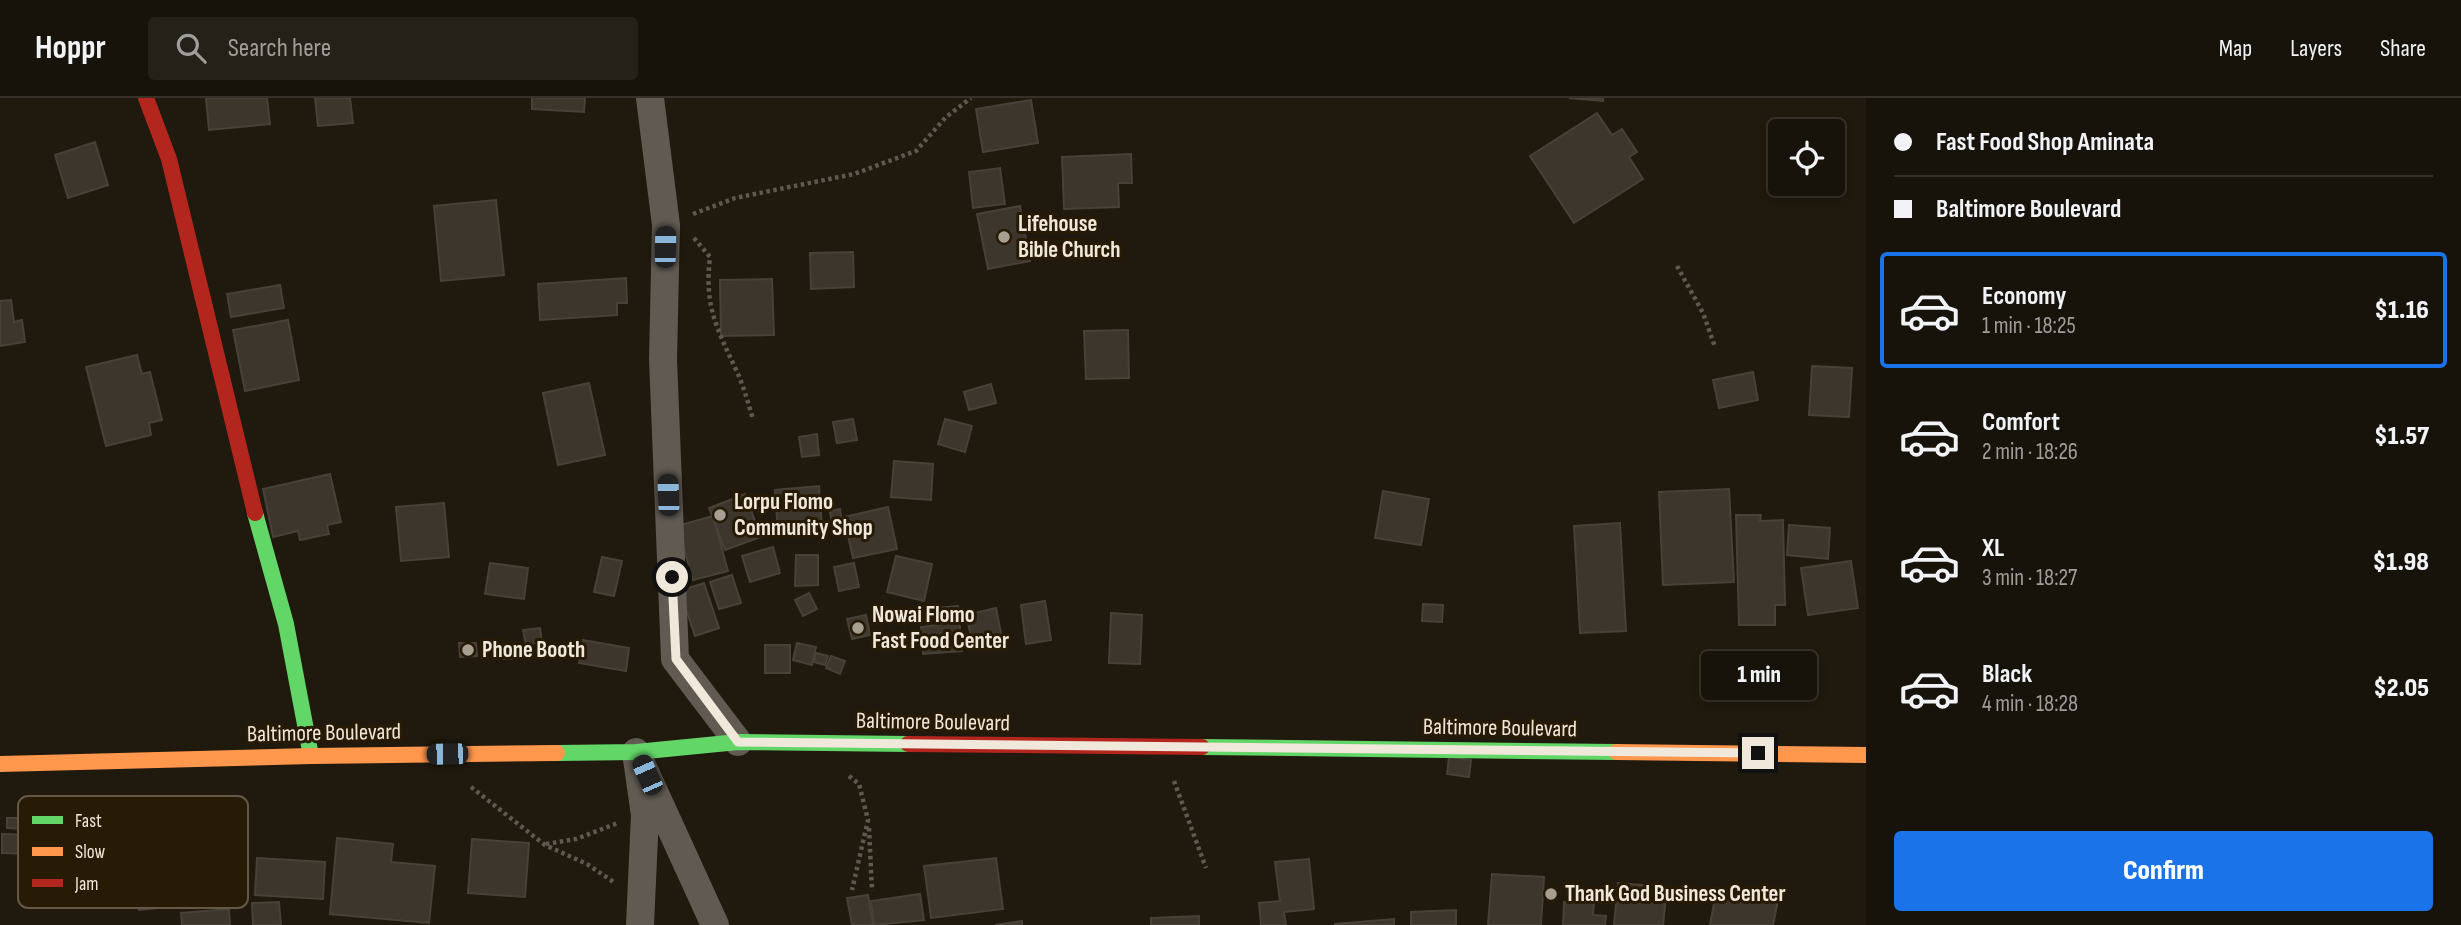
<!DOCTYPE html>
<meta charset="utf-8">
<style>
body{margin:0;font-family:"Sofia Sans Condensed",sans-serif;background:#252018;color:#f1f3f6;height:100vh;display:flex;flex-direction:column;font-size:26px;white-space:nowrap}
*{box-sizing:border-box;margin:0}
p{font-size:23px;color:#9f9e9c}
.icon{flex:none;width:38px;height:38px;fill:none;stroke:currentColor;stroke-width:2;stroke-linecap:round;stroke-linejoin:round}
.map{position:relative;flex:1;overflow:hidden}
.side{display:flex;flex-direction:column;background:#18130a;width:595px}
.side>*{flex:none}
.banner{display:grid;align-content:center;height:154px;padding:0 28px;background:#18130a}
.tools{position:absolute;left:1768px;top:21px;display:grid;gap:14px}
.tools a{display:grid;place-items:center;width:77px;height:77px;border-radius:7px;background:#18130a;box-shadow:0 4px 10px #0003,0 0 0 2px #36322b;font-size:35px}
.end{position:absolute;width:32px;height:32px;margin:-16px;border:9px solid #f0e8da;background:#111;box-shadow:0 0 0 4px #111}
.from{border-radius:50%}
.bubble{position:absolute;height:49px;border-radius:7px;background:#18130a;box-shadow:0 4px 10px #0003,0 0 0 2px #36322b;font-size:23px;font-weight:800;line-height:49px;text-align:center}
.car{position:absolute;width:21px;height:42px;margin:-21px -10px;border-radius:9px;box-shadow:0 0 5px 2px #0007;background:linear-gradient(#222 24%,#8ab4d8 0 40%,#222 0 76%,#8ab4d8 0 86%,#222 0)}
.banner b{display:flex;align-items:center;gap:24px;height:66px;font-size:26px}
.banner b+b{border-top:2px solid #36322b}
.banner i{width:18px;height:18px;background:#f1f3f6}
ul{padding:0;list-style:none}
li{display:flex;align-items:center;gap:21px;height:116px;margin:0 14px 10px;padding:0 14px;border:4px solid transparent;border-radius:7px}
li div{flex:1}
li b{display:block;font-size:26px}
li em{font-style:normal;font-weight:800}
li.active{border-color:#1a73e8}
li>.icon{width:63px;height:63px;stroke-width:1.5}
.primary-button{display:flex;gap:14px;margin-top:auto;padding:14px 28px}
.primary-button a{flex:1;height:80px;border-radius:7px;background:#1a73e8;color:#fff;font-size:28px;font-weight:800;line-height:80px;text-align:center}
header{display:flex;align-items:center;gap:42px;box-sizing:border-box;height:98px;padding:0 35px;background:#18130a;border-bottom:2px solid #36322b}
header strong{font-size:33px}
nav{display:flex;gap:38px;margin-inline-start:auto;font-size:24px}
.search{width:490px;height:63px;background:#252018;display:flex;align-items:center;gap:18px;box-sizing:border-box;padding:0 24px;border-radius:7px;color:#9f9e9c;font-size:26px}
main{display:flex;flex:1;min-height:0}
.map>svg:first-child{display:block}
</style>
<header>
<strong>Hoppr</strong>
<div class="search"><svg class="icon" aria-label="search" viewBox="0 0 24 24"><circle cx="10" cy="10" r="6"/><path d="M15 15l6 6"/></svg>Search here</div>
<nav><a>Map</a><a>Layers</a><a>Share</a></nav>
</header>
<main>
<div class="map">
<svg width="1866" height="827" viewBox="0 0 1866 827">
<rect width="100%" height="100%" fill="#20190d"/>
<g fill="#3c362c" stroke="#474138" stroke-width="2">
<path d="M 206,0 L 267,0 L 270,26 L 209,32 Z"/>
<path d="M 315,0 L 350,0 L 353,25 L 318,28 Z"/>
<path d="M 532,0 L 585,0 L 584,14 L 532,11 Z"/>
<path d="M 1569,0 L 1603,0 L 1603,3 Z"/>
<path d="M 1031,2 L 1038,45 L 983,54 L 976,11 Z"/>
<path d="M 1597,15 L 1612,37 L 1622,31 L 1637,54 L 1629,59 L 1643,81 L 1574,125 L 1530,58 Z"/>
<path d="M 95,44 L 108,87 L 68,100 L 55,57 Z"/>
<path d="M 1131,56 L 1132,85 L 1118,85 L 1119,109 L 1064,111 L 1062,59 Z"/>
<path d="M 1000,70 L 1005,106 L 973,110 L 969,74 Z"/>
<path d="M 496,102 L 504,177 L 441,183 L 434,108 Z"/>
<path d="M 1020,108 L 1030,163 L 988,171 L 977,116 Z"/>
<path d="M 853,154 L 854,189 L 811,191 L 810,155 Z"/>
<path d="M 626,180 L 627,205 L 617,205 L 617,217 L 540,222 L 538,186 Z"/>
<path d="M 772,181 L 774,237 L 721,238 L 720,182 Z"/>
<path d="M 280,187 L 284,210 L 231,219 L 227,196 Z"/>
<path d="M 11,202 L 14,224 L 22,222 L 25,244 L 0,248 L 0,203 Z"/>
<path d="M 288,222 L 299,282 L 245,293 L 233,232 Z"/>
<path d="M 1128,232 L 1129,280 L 1086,281 L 1084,233 Z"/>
<path d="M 137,257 L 142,276 L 150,274 L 162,322 L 149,325 L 151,337 L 106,348 L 86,269 Z"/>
<path d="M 1812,268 L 1852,270 L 1849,319 L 1809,317 Z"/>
<path d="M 1753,274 L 1758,302 L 1719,310 L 1713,282 Z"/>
<path d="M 589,285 L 605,357 L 558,367 L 543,295 Z"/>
<path d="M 991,286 L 996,305 L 969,312 L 964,294 Z"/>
<path d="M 853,321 L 857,342 L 837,345 L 833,324 Z"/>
<path d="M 945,321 L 972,328 L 965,354 L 938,346 Z"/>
<path d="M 817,336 L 819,357 L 802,359 L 799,339 Z"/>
<path d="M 894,363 L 933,366 L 931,402 L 891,399 Z"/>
<path d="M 330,376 L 341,424 L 327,427 L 329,436 L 300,442 L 298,433 L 273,439 L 263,391 Z"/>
<path d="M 819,388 L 822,430 L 778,434 L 775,392 Z"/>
<path d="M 1729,391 L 1734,484 L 1663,487 L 1659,394 Z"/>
<path d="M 1383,393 L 1429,401 L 1421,447 L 1375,440 Z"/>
<path d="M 745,396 L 761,439 L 725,452 L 709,410 Z"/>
<path d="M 444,405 L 449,459 L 401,463 L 396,409 Z"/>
<path d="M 888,409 L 897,451 L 853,460 L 844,419 Z"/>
<path d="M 840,411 L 842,426 L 832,428 L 830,413 Z"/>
<path d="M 1736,417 L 1761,417 L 1760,423 L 1783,422 L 1785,507 L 1775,507 L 1775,527 L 1739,527 Z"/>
<path d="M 713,418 L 728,473 L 693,482 L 677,428 Z"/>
<path d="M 1620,425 L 1626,533 L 1580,535 L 1574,428 Z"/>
<path d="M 1789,427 L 1830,430 L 1828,461 L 1787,457 Z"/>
<path d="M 773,449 L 780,475 L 750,484 L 742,458 Z"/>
<path d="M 796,457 L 818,457 L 818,487 L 795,488 Z"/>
<path d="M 896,458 L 932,466 L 924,503 L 887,494 Z"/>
<path d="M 602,459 L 622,463 L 614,498 L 594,494 Z"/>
<path d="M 1851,463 L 1858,510 L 1808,517 L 1801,470 Z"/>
<path d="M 490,465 L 528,470 L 524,501 L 485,496 Z"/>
<path d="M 854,465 L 859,489 L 839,493 L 834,469 Z"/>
<path d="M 732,477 L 741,505 L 719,511 L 710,484 Z"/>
<path d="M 704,485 L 719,530 L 695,538 L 680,493 Z"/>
<path d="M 809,495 L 817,511 L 803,518 L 795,502 Z"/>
<path d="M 1045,503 L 1051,542 L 1026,546 L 1021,507 Z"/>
<path d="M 1423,506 L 1443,507 L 1442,524 L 1422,523 Z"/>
<path d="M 958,508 L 962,553 L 923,556 L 921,529 L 937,527 L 935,510 Z"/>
<path d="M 996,510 L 1002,540 L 973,546 L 966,517 Z"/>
<path d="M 1111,515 L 1142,517 L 1140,566 L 1109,565 Z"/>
<path d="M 866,517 L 870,537 L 852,541 L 847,521 Z"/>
<path d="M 540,530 L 542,545 L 526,547 L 523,532 Z"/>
<path d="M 583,542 L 629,550 L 626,573 L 579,565 Z"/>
<path d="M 459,545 L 476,545 L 477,558 L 460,559 Z"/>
<path d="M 797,545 L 816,549 L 812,567 L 793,562 Z"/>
<path d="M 512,546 L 512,561 L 493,561 L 492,547 Z"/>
<rect x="765" y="547" width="25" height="28"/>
<path d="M 816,555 L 828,558 L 825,567 L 814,564 Z"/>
<path d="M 831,558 L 845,563 L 840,576 L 826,570 Z"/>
<path d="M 1449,659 L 1471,662 L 1469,679 L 1447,676 Z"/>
<path d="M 7,720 L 26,720 L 26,731 L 7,730 Z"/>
<path d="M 2,736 L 27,737 L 27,756 L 2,755 Z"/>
<path d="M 337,740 L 393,746 L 391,764 L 435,768 L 429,825 L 330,816 Z"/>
<path d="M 472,741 L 529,745 L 525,799 L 468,795 Z"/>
<path d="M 207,759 L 211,805 L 139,812 L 135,766 Z"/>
<path d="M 257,760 L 325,764 L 323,801 L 255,797 Z"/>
<path d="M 996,760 L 1003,811 L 931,820 L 924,768 Z"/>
<path d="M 1309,761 L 1314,811 L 1284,814 L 1286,827 L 1261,827 L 1259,805 L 1280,803 L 1275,764 Z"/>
<path d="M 1492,776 L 1544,779 L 1541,827 L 1488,827 Z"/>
<path d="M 1618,785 L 1667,789 L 1663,827 L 1614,827 Z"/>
<path d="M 1717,790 L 1778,802 L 1773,827 L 1710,827 Z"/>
<path d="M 920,796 L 924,822 L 874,827 L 871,803 Z"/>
<path d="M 868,797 L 873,827 L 852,827 L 847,800 Z"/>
<path d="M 279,804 L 281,827 L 253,827 L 252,805 Z"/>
<path d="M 1564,804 L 1594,805 L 1593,817 L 1606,818 L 1605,827 L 1563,827 Z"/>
<path d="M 229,811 L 230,827 L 182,827 L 181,815 Z"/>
<path d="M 1456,812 L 1456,827 L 1411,827 L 1411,814 Z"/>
<path d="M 1199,818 L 1199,827 L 1151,827 L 1151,820 Z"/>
<path d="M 1394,821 L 1394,827 L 1335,827 L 1335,826 Z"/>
<path d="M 1022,823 L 1022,827 L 995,827 Z"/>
</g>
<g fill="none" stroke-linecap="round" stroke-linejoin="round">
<g stroke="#5e5950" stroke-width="4.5" stroke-dasharray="3.5 3.5" stroke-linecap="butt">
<path d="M 693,116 L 735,100 L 854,76 L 916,53 L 946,19 L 971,0"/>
<path d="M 694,140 L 710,159 C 704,209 717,230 737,274 C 744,289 748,305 753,321"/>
<path d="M 1677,168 L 1703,215 L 1715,249"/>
<path d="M 849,678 L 859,686 L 868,722 L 852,792"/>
<path d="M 1174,683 L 1206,770"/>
<path d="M 471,689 L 545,747 L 587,766 L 615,785"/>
<path d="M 869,730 L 872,793"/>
<path d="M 546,746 L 576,741 L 618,725"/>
</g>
<g stroke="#605a52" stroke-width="28">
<path d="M 650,0 L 666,127 L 663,261 L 675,561 L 738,644"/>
<path d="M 640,827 L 645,717 L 636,654 L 715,827"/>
</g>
<g stroke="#63d668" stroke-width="16">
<path d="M 255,415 L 286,526 L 311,658"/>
<path d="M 1202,649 L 1616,654"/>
<path d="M 557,655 L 636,654 L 738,644 L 908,646"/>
</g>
<g stroke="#ff974d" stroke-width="16">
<path d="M 1616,654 L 1866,657"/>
<path d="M 0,666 L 311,658 L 557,655"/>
</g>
<g stroke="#b3261e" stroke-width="16">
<path d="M 146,0 L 169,61 L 255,415"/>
<path d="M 908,646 L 1202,649"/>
</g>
</g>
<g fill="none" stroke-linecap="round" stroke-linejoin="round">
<path stroke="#f0e8da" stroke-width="9" d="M 672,479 L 676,561 L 738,644 L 1758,655"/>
</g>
<g fill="#a7a092" stroke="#281b05" stroke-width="2.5">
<circle cx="1004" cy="139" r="7"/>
<circle cx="720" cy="417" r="7"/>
<circle cx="858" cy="530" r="7"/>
<circle cx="468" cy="552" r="7"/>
<circle cx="1551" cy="796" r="7"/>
</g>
<g text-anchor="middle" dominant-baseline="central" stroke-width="6" stroke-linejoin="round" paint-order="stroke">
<g font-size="23" font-weight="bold" fill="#f0e8da" stroke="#281b05" text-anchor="start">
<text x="1018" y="126">Lifehouse<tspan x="1018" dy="26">Bible Church</tspan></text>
<text x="734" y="404">Lorpu Flomo<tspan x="734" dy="26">Community Shop</tspan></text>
<text x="872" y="517">Nowai Flomo<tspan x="872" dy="26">Fast Food Center</tspan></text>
<text x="482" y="552">Phone Booth</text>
<text x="1565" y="796">Thank God Business Center</text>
</g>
<g font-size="23" fill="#f0e8da" stroke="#281b05">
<text transform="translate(933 624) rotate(1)">Baltimore Boulevard</text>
<text transform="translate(1500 630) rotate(1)">Baltimore Boulevard</text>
<text transform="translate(324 635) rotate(-1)">Baltimore Boulevard</text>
</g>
</g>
<rect x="18" y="698" width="230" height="112" rx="10" fill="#281b05" stroke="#645845" stroke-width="2"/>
<rect x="32" y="718" width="31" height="8" fill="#63d668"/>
<rect x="32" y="749" width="31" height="9" fill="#ff974d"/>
<rect x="32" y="781" width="31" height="8" fill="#b3261e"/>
<g font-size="19" fill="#f0e8da">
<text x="75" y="729">Fast</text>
<text x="75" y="760">Slow</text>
<text x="75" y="792">Jam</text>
</g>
</svg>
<div class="tools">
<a><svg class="icon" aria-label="locate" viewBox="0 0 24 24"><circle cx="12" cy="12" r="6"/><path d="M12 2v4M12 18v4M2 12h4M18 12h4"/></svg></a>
</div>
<i class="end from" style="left:672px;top:479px"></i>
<i class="end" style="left:1758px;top:655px"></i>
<div class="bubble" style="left:1701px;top:553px;width:116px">1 min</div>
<i class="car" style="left:665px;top:149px;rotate:1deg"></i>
<i class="car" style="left:668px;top:397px;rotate:358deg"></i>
<i class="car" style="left:447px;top:656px;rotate:269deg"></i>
<i class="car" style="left:647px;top:677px;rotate:336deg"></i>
</div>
<section class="side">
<div class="banner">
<b><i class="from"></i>Fast Food Shop Aminata</b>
<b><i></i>Baltimore Boulevard</b>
</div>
<ul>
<li class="active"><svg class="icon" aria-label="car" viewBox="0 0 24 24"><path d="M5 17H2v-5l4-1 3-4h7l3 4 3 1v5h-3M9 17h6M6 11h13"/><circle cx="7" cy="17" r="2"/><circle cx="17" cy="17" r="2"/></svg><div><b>Economy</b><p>1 min · 18:25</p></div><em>$1.16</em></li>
<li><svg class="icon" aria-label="car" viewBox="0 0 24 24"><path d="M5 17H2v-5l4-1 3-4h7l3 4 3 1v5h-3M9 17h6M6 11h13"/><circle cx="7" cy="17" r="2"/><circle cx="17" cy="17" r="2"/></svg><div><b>Comfort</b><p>2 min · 18:26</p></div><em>$1.57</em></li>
<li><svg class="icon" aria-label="car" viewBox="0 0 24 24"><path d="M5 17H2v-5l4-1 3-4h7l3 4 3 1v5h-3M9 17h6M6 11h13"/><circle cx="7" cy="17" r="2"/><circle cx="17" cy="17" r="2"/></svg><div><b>XL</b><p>3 min · 18:27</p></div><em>$1.98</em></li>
<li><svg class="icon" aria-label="car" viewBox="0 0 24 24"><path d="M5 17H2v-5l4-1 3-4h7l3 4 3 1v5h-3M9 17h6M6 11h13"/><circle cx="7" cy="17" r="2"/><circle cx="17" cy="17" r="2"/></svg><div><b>Black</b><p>4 min · 18:28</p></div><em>$2.05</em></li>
</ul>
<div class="primary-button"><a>Confirm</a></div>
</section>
</main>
